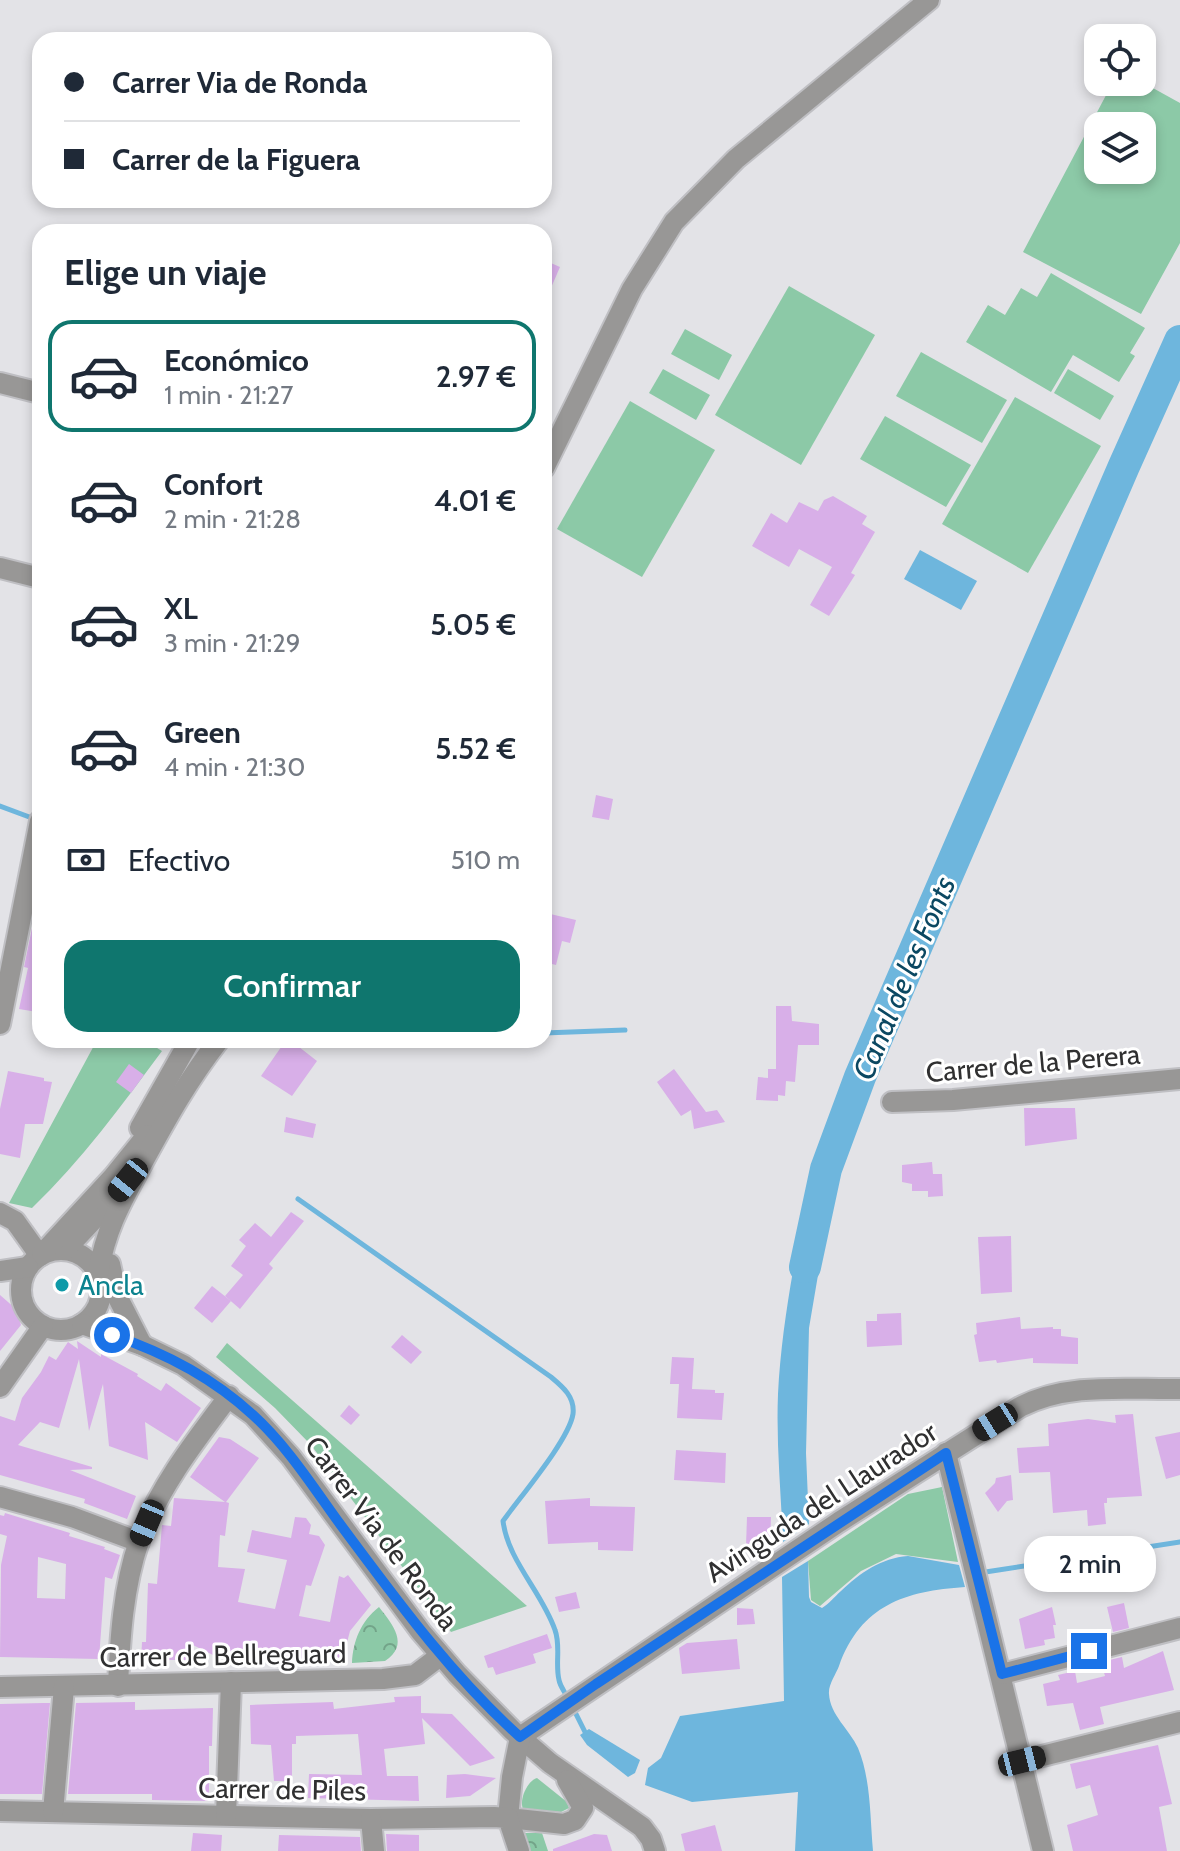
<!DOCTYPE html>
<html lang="es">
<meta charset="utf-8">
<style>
body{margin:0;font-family:Cabin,sans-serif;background:#f6f6f7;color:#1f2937;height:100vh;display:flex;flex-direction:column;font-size:30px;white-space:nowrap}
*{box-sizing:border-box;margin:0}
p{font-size:26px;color:#747a83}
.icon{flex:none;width:44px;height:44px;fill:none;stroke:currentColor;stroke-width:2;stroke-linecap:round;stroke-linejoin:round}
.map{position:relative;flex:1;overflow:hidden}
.sheet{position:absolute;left:32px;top:224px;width:520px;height:824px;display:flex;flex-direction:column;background:#fff;border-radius:24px;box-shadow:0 4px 12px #0003}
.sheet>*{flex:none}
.top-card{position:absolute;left:32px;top:32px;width:520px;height:176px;border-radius:24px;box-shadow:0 4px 12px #0003;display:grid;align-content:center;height:176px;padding:0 32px;background:#fff}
.tools{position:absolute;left:1084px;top:24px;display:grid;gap:16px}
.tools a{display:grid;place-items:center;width:72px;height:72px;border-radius:16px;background:#fff;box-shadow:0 4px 12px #0003;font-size:40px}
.end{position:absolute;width:36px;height:36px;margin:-18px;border:10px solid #1a73e8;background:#fff;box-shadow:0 0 0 4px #fff}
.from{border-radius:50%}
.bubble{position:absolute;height:56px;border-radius:24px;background:#fff;box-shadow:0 4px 12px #0003;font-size:26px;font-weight:600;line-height:56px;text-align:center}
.car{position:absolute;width:24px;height:48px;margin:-24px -12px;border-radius:10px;box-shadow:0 0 6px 2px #0007;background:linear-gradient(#222 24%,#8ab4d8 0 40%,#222 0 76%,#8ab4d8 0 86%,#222 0)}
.top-card b{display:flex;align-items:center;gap:28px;height:76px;font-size:30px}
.top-card b+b{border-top:2px solid #e0e1e3}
.top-card i{width:20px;height:20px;background:#1f2937}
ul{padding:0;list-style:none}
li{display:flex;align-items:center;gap:24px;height:112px;margin:0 16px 12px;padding:0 16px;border:4px solid transparent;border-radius:24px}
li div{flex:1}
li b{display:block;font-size:30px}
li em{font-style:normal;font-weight:600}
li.on{border-color:#0f766e}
li>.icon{width:72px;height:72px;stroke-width:1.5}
h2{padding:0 32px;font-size:36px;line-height:96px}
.pay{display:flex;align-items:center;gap:20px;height:88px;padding:0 32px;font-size:30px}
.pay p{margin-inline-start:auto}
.primary-button{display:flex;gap:16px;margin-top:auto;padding:16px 32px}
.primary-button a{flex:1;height:92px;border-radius:24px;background:#0f766e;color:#fff;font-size:32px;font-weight:600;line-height:92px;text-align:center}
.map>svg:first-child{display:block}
</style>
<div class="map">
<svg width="1180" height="1851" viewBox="0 0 1180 1851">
<defs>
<pattern id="forest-crowns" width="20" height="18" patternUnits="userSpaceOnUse" patternTransform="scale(2)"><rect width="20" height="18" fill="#8cc9a7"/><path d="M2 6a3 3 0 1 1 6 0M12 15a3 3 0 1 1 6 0" fill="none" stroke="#73a489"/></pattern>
</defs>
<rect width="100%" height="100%" fill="#e3e3e7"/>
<g fill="url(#forest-crowns)">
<path d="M 379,1607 C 393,1625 410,1645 385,1661 L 352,1663 C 353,1641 361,1621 379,1607 Z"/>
<path d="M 523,1833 L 542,1833 L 548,1851 L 529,1851 Z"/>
</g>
<g fill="#8cc9a7" fill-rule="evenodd">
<path d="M 1113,82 L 1142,82 L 1180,103 L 1180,243 L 1141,314 L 1023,252 ZM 1098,126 L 1142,126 L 1142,170 L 1098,170 Z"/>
<path d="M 1051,273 L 1145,328 L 1130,353 L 1135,356 L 1119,382 L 1073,355 L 1051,392 L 966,342 L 988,305 L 1005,315 L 1021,288 L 1037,297 Z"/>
<path d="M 789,286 L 875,335 L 801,465 L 715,415 Z"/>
<path d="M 685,329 L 732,355 L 719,380 L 671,354 Z"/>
<path d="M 921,352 L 1007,400 L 982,443 L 896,396 Z"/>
<path d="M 663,369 L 710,395 L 696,420 L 649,393 Z"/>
<path d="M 1068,369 L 1114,396 L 1100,420 L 1054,393 Z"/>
<path d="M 1015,397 L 1101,446 L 1028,573 L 942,524 Z"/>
<path d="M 630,401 L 715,450 L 642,577 L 557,529 Z"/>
<path d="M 885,416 L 971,465 L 946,507 L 860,459 Z"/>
<path d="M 97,1040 L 144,1040 L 162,1051 C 122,1105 81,1161 32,1208 L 9,1203 Z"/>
<path d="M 227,1343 L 527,1606 L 451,1632 L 311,1445 L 275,1408 L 216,1357 Z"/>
<path d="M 942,1487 L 958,1562 L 896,1554 L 861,1571 L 820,1606 L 811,1600 L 808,1561 L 908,1494 Z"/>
<path d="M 537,1778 L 567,1802 L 569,1808 L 561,1812 L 523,1809 C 519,1800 527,1781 537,1778 Z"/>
</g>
<g fill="#6eb6dd">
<path d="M 920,550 L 977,581 L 961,610 L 904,579 Z"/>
<path d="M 802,1223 L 826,1228 L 809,1328 L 806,1453 L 809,1524 L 783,1542 C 781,1493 776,1443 778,1394 C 781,1336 791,1279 802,1223 Z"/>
<path d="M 908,1556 L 959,1565 L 965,1587 C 905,1591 861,1605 839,1666 C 836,1674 828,1685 829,1694 C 830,1715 850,1730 858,1748 C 871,1779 870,1818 873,1851 L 795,1851 L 798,1792 L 692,1802 L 645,1785 L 648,1768 L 661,1758 L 680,1716 L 784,1701 L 782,1577 L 808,1561 L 809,1597 L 811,1602 L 822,1608 C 829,1604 834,1597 841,1591 C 860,1573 881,1558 908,1556 Z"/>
<path d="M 589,1729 L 640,1760 L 635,1773 L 628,1777 L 587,1745 L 580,1735 Z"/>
</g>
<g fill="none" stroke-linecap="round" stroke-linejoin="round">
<g stroke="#6eb6dd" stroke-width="5">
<path d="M 0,806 L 32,818"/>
<path d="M 544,1033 L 625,1030"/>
<path d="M 298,1199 L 551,1377 C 563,1387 575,1397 573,1414 C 569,1440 520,1497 503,1521 C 508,1561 542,1592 555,1630 C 561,1646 555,1664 559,1680 C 560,1686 565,1692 567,1697"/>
<path d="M 979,1573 L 1180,1542"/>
<path d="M 572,1706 L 585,1732"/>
</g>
<path stroke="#6eb6dd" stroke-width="32" d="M 805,1267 L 826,1169 L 860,1077 L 1124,466 L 1180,341"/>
</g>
<g fill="#d8afe8" fill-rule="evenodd">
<path d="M 544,260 L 560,267 L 544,304 Z"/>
<path d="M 833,496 L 867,516 L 862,524 L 875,532 L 851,573 L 855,575 L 829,616 L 810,605 L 832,567 L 799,549 L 789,567 L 752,546 L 771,513 L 787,523 L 799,502 L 818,511 L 824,500 Z"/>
<path d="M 596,795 L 613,799 L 609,820 L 592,817 Z"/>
<path d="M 39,894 L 40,1009 L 38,1009 L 37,1012 L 19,1009 L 28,968 L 24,967 Z"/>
<path d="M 546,913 L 576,920 L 570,943 L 562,941 L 556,965 L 544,962 Z"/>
<path d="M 776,1006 L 791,1006 L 792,1021 L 819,1024 L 819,1045 L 798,1045 L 795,1082 L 786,1081 L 785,1096 L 778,1095 L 778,1101 L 756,1100 L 758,1077 L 768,1078 L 768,1069 L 776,1069 Z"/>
<path d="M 286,1040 L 290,1040 L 317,1061 L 292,1096 L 261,1076 Z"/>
<path d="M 129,1064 L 144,1075 L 131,1093 L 116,1082 Z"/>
<path d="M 674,1069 L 706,1112 L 717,1110 L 725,1122 L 694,1129 L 691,1110 L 681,1116 L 657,1082 Z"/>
<path d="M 8,1071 L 44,1078 L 44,1081 L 52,1082 L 43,1124 L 25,1124 L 20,1158 L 0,1154 L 0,1109 Z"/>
<path d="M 1024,1108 L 1075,1108 L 1077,1139 L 1025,1146 Z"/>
<path d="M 286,1117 L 316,1124 L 313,1138 L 284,1132 Z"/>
<path d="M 932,1162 L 933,1174 L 942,1174 L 943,1196 L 928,1197 L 928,1191 L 912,1191 L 912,1184 L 902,1182 L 902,1165 Z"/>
<path d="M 291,1212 L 304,1221 L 269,1264 L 273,1268 L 240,1309 L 225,1296 L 243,1275 L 231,1266 L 246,1246 L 239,1240 L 255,1223 L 271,1237 Z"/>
<path d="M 1011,1236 L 1012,1292 L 981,1294 L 978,1237 Z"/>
<path d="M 212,1286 L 231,1301 L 212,1323 L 194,1308 Z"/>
<path d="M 0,1295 L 16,1309 L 21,1325 L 0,1351 Z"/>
<path d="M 901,1313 L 902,1345 L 867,1347 L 866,1321 L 877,1321 L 877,1314 Z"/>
<path d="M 1020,1317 L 1021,1329 L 1053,1327 L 1053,1329 L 1061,1329 L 1061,1336 L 1078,1338 L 1078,1364 L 1033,1363 L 1033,1358 L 997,1363 L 996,1360 L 979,1362 L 974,1335 L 977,1334 L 976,1323 Z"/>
<path d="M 402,1335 L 422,1352 L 411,1364 L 391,1347 Z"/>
<path d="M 77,1341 L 101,1357 L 101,1354 L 138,1374 L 137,1376 L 161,1391 L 166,1383 L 201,1408 L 177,1442 L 145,1422 L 148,1460 L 109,1446 L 103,1384 L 89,1431 L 79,1359 L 59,1428 L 40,1422 L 18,1445 L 92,1467 L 92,1469 L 70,1470 L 136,1496 L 127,1519 L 84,1503 L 85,1499 L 0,1475 L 0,1416 L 15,1421 L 22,1398 L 41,1372 L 49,1356 L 56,1360 L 68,1342 L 78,1349 Z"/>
<path d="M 672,1357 L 694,1358 L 692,1389 L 715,1390 L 715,1393 L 724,1393 L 722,1420 L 677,1418 L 679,1384 L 670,1384 Z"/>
<path d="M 349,1405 L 360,1415 L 351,1425 L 340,1416 Z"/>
<path d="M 1133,1414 L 1142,1496 L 1107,1498 L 1107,1503 L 1104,1503 L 1106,1524 L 1088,1526 L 1087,1510 L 1053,1513 L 1050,1472 L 1019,1473 L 1017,1448 L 1049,1446 L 1048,1424 L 1088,1419 L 1116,1423 L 1115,1415 Z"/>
<path d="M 1180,1432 L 1180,1475 L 1166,1479 L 1155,1437 Z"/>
<path d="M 219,1437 L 230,1439 L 259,1458 L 226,1502 L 229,1503 L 225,1536 L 220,1535 L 218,1567 L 245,1569 L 238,1602 L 275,1609 L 287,1560 L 247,1552 L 252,1530 L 291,1538 L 295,1517 L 306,1518 L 311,1525 L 309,1534 L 319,1536 L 325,1545 L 311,1586 L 306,1585 L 299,1616 L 330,1622 L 339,1576 L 344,1578 L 348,1575 L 371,1605 L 350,1631 L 343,1658 L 315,1656 L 314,1663 L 256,1651 L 254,1659 L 221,1652 L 215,1656 L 193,1645 L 190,1660 L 141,1660 L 142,1642 L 146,1642 L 148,1583 L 157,1584 L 162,1525 L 171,1526 L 174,1498 L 225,1502 L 190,1477 Z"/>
<path d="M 676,1450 L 726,1453 L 725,1483 L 674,1480 Z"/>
<path d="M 1011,1475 L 1013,1500 L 1007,1501 L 998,1512 L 985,1493 L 995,1483 L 996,1478 Z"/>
<path d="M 590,1498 L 590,1506 L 635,1507 L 633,1551 L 598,1550 L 598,1542 L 548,1544 L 545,1501 Z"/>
<path d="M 5,1513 L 70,1533 L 69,1536 L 105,1547 L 104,1549 L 120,1555 L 112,1579 L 105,1577 L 99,1659 L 0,1657 L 1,1565 L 7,1536 L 0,1534 L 0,1515 L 4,1516 ZM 38,1557 L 66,1564 L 65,1599 L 37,1598 Z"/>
<path d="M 747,1517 L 771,1517 L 770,1546 L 746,1546 Z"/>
<path d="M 576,1592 L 580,1608 L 559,1612 L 555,1597 Z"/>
<path d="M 1124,1603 L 1129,1628 L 1113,1632 L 1107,1607 Z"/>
<path d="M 1052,1607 L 1056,1625 L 1053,1625 L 1055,1638 L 1044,1640 L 1045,1645 L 1025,1649 L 1019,1619 Z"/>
<path d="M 737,1608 L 753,1609 L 755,1624 L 737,1625 Z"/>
<path d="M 547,1634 L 552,1648 L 533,1654 L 536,1663 L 496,1675 L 493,1667 L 488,1668 L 484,1656 Z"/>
<path d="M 737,1639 L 740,1669 L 682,1674 L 679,1648 L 687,1643 Z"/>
<path d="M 1163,1651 L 1174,1690 L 1100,1707 L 1104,1724 L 1080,1730 L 1073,1703 L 1047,1706 L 1043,1684 L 1060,1680 L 1058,1675 L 1075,1671 L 1077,1683 L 1105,1676 L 1101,1662 L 1122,1657 L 1124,1668 Z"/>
<path d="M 421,1696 L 421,1713 L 452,1714 L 495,1758 L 470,1766 L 422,1718 L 425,1744 L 384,1749 L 387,1776 L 418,1776 L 419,1801 L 308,1798 L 309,1774 L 362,1775 L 358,1734 L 296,1736 L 296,1744 L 292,1744 L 292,1781 L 274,1781 L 271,1745 L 251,1744 L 250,1705 L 333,1702 L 334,1709 L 395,1702 L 394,1697 Z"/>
<path d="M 135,1702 L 135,1710 L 213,1708 L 212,1746 L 209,1746 L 209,1801 L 152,1800 L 152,1794 L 68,1794 L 76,1703 Z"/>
<path d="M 43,1703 L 50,1703 L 42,1794 L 0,1794 L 0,1704 Z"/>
<path d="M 1158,1745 L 1172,1804 L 1159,1807 L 1167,1851 L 1073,1851 L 1067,1825 L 1098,1815 L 1090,1785 L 1076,1789 L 1070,1764 Z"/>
<path d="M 465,1774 L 496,1778 L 470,1796 L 446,1798 L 447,1775 Z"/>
<path d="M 715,1825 L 722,1851 L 685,1851 L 681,1834 Z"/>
<path d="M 193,1833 L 222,1835 L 221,1851 L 191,1851 Z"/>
<path d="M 386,1834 L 419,1835 L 419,1851 L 387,1851 Z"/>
<path d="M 594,1834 L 607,1835 L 612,1851 L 553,1851 L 553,1849 Z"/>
<path d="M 279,1835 L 360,1837 L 361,1851 L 278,1851 Z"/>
</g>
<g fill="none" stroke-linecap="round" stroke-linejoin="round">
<defs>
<g id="minor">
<path d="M 0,383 L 40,393"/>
<path d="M 544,468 L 632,289 L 674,222 L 736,159 L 929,0"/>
<path d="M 0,568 L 40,578"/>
<path d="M 0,1024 L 40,821"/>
<path d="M 892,1102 L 953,1100 L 1180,1079"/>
<path d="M 140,1128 L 190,1040"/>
<path d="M 0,1213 L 15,1221 L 40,1256"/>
<circle cx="61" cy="1290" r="40"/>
<path d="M 65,1250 L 113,1199"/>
<path d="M 42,1254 L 113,1177 L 147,1135"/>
<path d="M 110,1264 L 117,1296 L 142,1345"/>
<path d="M 0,1271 L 28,1267"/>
<path d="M 98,1274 C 106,1227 122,1201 144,1160 C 168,1116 188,1080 219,1040"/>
<path d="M 82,1324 L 142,1345 L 183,1365 L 253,1415 L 291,1457 L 421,1632 L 457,1674 L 513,1731 L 550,1763 L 642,1827 L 651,1839 L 655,1851"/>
<path d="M 0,1387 L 43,1326"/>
<path d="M 946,1453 L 1043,1851"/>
<path d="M 0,1497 L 72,1517 L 139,1542"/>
<path d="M 1002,1674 L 1180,1628"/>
<path d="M 118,1686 C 120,1638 123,1588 139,1541 C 159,1487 195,1441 229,1396"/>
<path d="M 0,1687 L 383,1679 L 415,1675 L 440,1656"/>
<path d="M 520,1737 L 839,1522 L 1020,1407 C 1068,1382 1127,1390 1180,1389"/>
<path d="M 520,1737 L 512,1777 L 508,1818 L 564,1824 L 575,1820 L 583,1808 L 567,1780"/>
<path d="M 1022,1761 L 1180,1722"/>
<path d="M 0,1811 L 371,1819 L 494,1817 L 508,1818 L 519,1851"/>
<path d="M 53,1812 L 64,1687"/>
<path d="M 226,1815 L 231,1682"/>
<path d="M 371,1819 L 374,1851"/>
</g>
</defs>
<use href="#minor" stroke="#bfbfc3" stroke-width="24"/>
<use href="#minor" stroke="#989796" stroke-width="20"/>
</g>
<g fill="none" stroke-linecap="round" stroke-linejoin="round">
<path stroke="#1a73e8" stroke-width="10" d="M 112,1335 C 163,1352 213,1378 253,1415 C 288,1447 313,1487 340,1524 C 396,1599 450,1674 520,1737 L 596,1684 L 946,1453 L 1002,1674 L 1089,1651"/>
</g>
<circle fill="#0f9aa8" stroke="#fff" stroke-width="3" cx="62" cy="1285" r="8"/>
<g text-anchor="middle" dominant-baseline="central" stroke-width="6" stroke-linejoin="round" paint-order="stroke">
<g font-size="28" fill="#303031" stroke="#fff">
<text transform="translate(1033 1063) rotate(-5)">Carrer de la Perera</text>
<text transform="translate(821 1502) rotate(-33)">Avinguda del Llaurador</text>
<text transform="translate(382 1533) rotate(53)">Carrer Via de Ronda</text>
<text transform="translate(223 1655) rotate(-1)">Carrer de Bellreguard</text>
<text transform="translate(282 1789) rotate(1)">Carrer de Piles</text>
</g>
<g font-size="28" fill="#0d838f" stroke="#fff" text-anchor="start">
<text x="78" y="1285">Ancla</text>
</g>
<g font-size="30" font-style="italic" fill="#0b4862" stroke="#fff">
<text transform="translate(904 978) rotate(-67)">Canal de les Fonts</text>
</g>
</g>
</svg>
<div class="tools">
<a><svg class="icon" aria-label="locate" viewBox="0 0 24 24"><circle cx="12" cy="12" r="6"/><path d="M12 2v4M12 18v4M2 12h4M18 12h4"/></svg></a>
<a><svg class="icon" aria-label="layers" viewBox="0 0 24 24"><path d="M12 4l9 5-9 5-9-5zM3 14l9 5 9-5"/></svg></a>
</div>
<i class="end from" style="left:112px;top:1335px"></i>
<i class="end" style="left:1089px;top:1651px"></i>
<div class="bubble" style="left:1024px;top:1536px;width:132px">2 min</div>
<i class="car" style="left:128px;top:1180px;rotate:219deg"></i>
<i class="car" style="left:995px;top:1422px;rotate:238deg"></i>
<i class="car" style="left:147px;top:1523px;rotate:203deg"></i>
<i class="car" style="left:1022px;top:1761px;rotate:76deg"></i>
<div class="top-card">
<b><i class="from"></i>Carrer Via de Ronda</b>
<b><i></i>Carrer de la Figuera</b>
</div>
<section class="sheet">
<h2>Elige un viaje</h2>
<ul>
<li class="on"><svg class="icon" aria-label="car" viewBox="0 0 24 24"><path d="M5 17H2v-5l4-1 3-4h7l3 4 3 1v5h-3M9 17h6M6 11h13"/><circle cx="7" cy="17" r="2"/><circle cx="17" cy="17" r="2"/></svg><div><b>Económico</b><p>1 min · 21:27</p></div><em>2.97 €</em></li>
<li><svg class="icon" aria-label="car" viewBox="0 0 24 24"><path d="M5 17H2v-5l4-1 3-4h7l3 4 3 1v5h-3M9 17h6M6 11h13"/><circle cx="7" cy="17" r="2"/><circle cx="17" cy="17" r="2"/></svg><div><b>Confort</b><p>2 min · 21:28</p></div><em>4.01 €</em></li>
<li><svg class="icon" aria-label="car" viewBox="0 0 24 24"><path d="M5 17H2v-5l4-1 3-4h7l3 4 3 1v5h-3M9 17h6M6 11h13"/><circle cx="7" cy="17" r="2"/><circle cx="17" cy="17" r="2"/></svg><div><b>XL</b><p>3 min · 21:29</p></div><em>5.05 €</em></li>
<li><svg class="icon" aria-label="car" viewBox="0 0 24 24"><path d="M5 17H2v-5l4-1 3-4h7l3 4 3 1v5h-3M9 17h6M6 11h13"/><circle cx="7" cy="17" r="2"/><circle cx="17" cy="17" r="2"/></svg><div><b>Green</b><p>4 min · 21:30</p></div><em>5.52 €</em></li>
</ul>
<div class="pay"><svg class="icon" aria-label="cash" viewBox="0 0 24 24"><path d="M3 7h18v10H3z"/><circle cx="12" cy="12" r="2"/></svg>Efectivo<p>510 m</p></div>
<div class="primary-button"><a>Confirmar</a></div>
</section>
</div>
